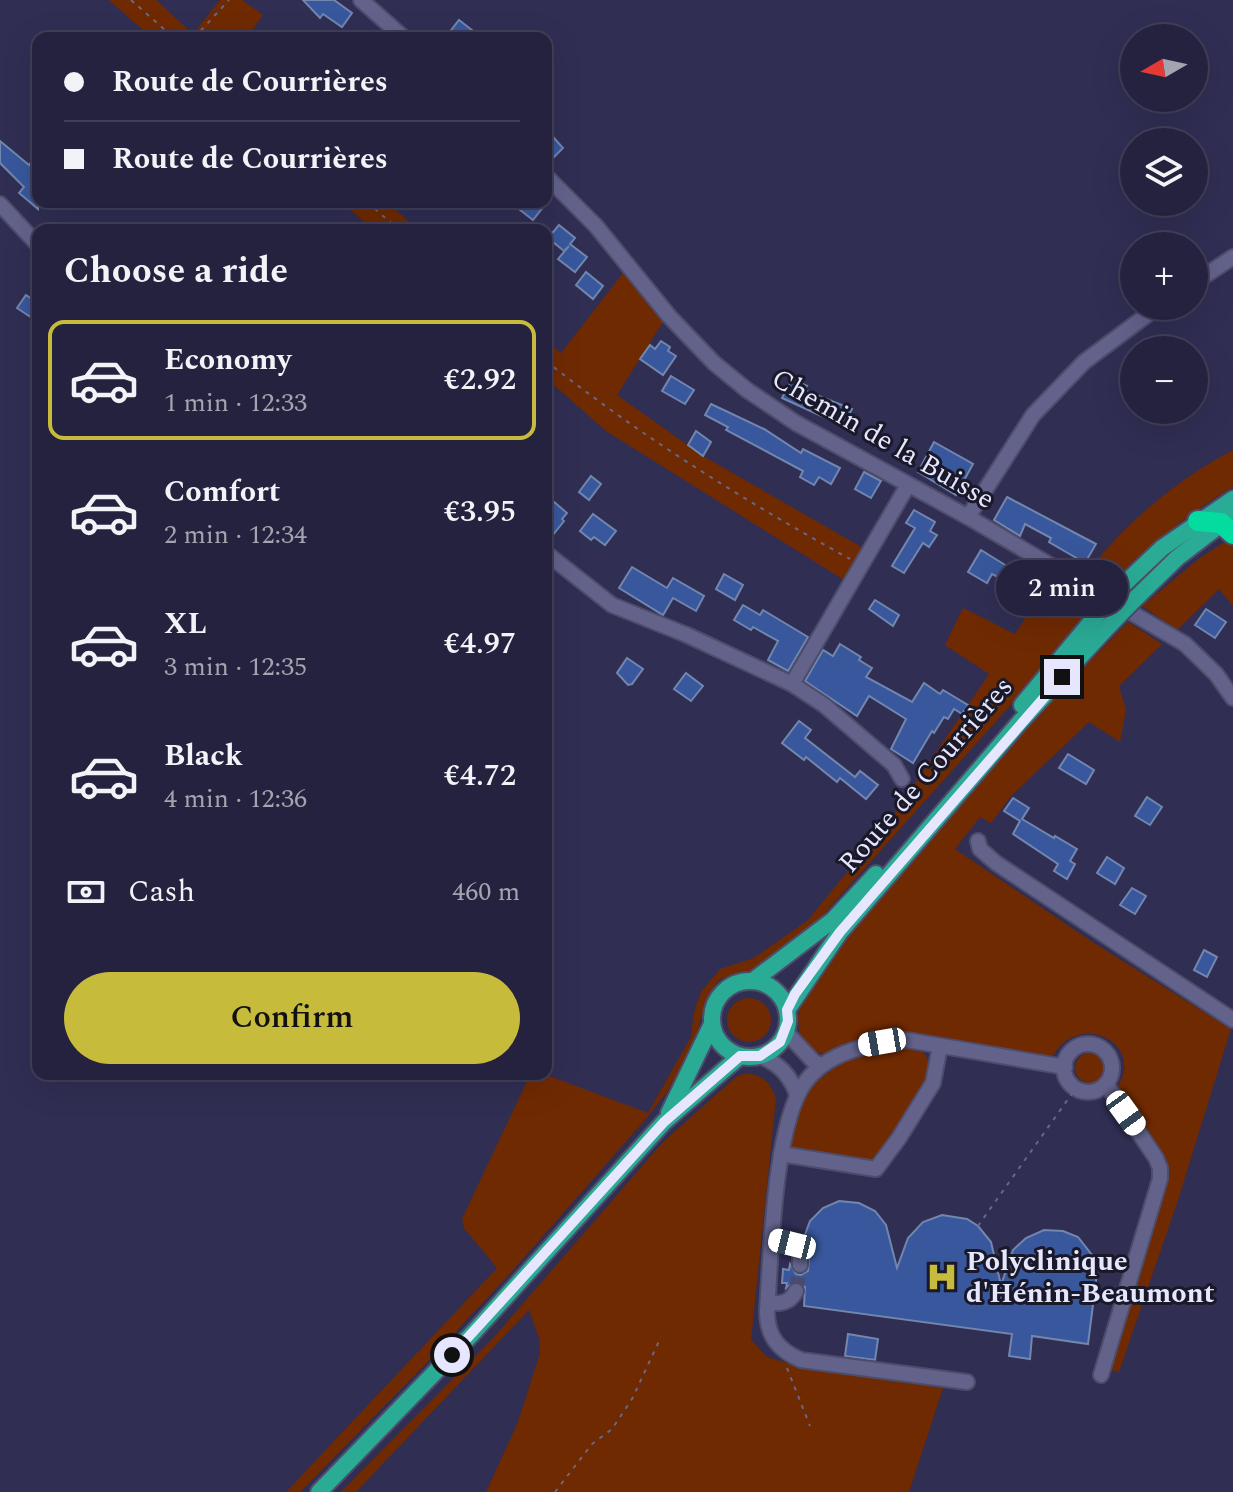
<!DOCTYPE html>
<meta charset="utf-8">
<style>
body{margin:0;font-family:Spectral,serif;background:#2c2a45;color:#f1f3f6;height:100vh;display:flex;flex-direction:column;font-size:30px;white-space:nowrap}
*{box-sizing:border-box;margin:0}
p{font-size:26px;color:#a3a4b0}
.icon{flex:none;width:44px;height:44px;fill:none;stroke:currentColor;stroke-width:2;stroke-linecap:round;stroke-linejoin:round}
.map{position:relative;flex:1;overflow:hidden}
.panel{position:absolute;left:32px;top:224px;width:520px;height:856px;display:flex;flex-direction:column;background:#24223e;border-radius:16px;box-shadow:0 8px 32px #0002,0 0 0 2px #413f58}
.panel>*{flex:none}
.hud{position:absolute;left:32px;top:32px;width:520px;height:176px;border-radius:16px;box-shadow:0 8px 32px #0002,0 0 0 2px #413f58;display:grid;align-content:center;height:176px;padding:0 32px;background:#24223e}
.needle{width:52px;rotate:261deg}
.controls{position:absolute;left:1120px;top:24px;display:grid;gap:16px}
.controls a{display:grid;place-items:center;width:88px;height:88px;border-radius:50%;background:#24223e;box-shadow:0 8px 32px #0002,0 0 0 2px #413f58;font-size:40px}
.end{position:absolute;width:36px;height:36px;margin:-18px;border:10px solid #e6e7ff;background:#111;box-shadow:0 0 0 4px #111}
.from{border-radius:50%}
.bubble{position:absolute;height:56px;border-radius:28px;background:#24223e;box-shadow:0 8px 32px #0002,0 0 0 2px #413f58;font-size:26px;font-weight:600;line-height:56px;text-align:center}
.car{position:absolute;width:24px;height:48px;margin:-24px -12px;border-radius:10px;box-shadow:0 0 6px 2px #0007;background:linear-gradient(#fff 24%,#345 0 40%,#fff 0 76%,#345 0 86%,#fff 0)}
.hud b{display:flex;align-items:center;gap:28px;height:76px;font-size:30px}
.hud b+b{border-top:2px solid #413f58}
.hud i{width:20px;height:20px;background:#f1f3f6}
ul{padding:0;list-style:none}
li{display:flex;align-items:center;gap:24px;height:120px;margin:0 16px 12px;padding:0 16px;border:4px solid transparent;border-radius:16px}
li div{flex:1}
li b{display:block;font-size:30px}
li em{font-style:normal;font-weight:600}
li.selected{border-color:#c7bb3c}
li>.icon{width:72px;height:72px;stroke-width:1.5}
h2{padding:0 32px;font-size:36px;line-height:96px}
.pay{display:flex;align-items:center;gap:20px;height:88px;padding:0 32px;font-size:30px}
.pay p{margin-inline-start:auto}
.primary-button{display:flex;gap:16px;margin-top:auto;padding:16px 32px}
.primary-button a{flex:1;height:92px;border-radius:48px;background:#c7bb3c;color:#111;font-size:32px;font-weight:600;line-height:92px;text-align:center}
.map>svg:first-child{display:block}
</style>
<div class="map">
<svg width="1233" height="1492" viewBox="0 0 1233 1492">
<rect width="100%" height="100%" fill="#302e53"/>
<g fill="#702a02">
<path d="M 109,0 L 156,0 L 193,34 L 220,0 L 242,0 L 263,15 L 246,38 L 152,38 Z"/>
<path d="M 341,202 L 386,202 L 419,230 L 374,230 Z"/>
<path d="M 623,273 L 663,322 L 617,395 L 703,456 L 863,548 L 844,580 L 606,431 L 546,378 L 546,340 L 561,353 Z"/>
<path d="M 1233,450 L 1233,487 C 1185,515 1145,550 1105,588 L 1085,575 C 1123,525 1176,480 1233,450 Z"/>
<path d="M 1228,540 L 1233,547 L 1233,606 L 1219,589 L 1177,630 L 1142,606 L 1201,557 Z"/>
<path d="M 1051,578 L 1096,603 L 1025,689 L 816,923 L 754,970 L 720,979 L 709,993 L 703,1010 L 694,1045 L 667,1092 L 645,1120 L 507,1277 L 416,1374 L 300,1492 L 286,1492 L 497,1268 L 464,1228 L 462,1219 L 530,1075 L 544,1074 L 648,1113 L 691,1037 L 694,1012 L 701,992 L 720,969 L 754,958 L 808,920 L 892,817 L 989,674 L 945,645 L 963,608 L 1015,634 Z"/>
<path d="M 1128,622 L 1162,644 L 1119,686 L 1126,710 L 1120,742 L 1089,722 L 1011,796 L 991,823 L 980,817 L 955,849 L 1091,941 L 1231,1029 L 1178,1200 L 1119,1372 L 1108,1369 L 1168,1176 L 1166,1163 L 1116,1089 C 1148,1044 1079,1009 1053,1056 L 895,1032 L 863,1038 L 829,1054 L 819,1053 L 803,1042 L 799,1032 L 798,1016 L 802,997 L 812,981 L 877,901 L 1040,712 Z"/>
<circle cx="749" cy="1020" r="22"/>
<path d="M 904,1047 C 913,1048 921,1048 926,1056 C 941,1078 886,1145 871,1163 L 794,1151 L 788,1145 L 802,1101 L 815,1082 L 836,1067 L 867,1051 Z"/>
<circle cx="1090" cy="1068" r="15"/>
<path d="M 745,1073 C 763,1075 770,1082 776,1098 L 751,1340 L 767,1357 L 804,1368 L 943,1388 L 909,1492 L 486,1492 L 518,1422 L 540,1353 L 539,1338 L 529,1310 L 356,1492 L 341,1492 L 494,1337 L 663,1142 L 736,1077 Z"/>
</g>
<g fill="#38579c" stroke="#7286ae" stroke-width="2">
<path d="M 303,0 L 334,0 L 352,13 L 342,27 L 323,14 L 320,18 Z"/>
<path d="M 459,20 L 482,38 L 445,38 Z"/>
<path d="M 546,129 L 563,148 L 553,158 L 546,151 Z"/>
<path d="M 0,141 L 29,165 L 38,154 L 38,209 L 19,193 L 24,187 L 0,163 Z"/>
<path d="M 510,202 L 547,202 L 533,220 Z"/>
<path d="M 559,225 L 575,238 L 570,244 L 587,257 L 575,272 L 558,259 L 569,246 L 564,251 L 548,238 Z"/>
<path d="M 586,272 L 603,286 L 593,299 L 576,285 Z"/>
<path d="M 26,295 L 38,303 L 38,322 L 17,308 Z"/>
<path d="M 661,341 L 670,347 L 668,351 L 676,356 L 663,375 L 640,359 L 650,345 L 655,349 Z"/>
<path d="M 671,376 L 694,390 L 685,404 L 662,391 Z"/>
<path d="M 792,379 L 807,386 L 804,390 L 852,409 L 843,426 L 782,398 Z"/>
<path d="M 711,404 L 764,429 L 801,453 L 803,449 L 840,468 L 831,484 L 819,477 L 814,485 L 800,477 L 803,471 L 726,430 L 728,427 L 705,415 Z"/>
<path d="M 696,431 L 711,442 L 703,456 L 688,445 Z"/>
<path d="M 934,442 L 973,464 L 956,495 L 918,472 Z"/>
<path d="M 864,472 L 881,481 L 871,498 L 855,489 Z"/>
<path d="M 591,476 L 601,484 L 589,500 L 579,492 Z"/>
<path d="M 546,495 L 567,513 L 562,519 L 564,521 L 552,536 L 546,531 Z"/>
<path d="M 1007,497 L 1096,544 L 1085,563 L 1049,542 L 1051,538 L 1025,524 L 1020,536 L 994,520 Z"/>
<path d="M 914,510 L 935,522 L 930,531 L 937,535 L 929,547 L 923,543 L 904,573 L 892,566 L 915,528 L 906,523 Z"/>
<path d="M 593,514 L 616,531 L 605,545 L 594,537 L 591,540 L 580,531 Z"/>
<path d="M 981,550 L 1010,568 L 1012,565 L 1032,576 L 1023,592 L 992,574 L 987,583 L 968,572 Z"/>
<path d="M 632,567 L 667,588 L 673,578 L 704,596 L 696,611 L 673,598 L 663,615 L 619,588 Z"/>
<path d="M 724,574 L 743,585 L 735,600 L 716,589 Z"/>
<path d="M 875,600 L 899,615 L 893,626 L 869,609 Z"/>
<path d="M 743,605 L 760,615 L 763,610 L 808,637 L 788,671 L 768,660 L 778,641 L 753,627 L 751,630 L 734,620 Z"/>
<path d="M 1206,609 L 1226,622 L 1215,638 L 1195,625 Z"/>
<path d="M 840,644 L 861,657 L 859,660 L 872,668 L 866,677 L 912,702 L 924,683 L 940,694 L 943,690 L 968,705 L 962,714 L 954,709 L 948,719 L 944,717 L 934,733 L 932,731 L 913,763 L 891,749 L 906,719 L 869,696 L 857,716 L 805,681 L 823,650 L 833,656 Z"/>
<path d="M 627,658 L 643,669 L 632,684 L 628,685 L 617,673 Z"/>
<path d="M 686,673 L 703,686 L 691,701 L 674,689 Z"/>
<path d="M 799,721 L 811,730 L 805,738 L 855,777 L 860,771 L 878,785 L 866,799 L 840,778 L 837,782 L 806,757 L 804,760 L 782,743 Z"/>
<path d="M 1068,754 L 1094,770 L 1086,784 L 1059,768 Z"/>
<path d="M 1147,797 L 1162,807 L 1150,825 L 1135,816 Z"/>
<path d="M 1013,798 L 1029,808 L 1022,819 L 1054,838 L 1055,836 L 1077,849 L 1070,861 L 1075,864 L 1067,879 L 1054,871 L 1058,864 L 1013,834 L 1020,821 L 1004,811 Z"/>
<path d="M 1107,857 L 1124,868 L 1115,884 L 1097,873 Z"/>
<path d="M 1132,888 L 1146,896 L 1135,914 L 1120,905 Z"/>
<path d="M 1204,950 L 1217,957 L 1207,977 L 1194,970 Z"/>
<path d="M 839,1201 L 859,1203 L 875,1211 L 886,1225 L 897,1268 L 908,1238 L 923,1222 L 942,1215 L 967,1219 L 978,1226 L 991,1242 L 1001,1285 L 1013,1250 L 1026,1238 L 1044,1230 L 1063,1231 L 1078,1237 L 1092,1255 L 1097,1273 L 1088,1344 L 1032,1336 L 1030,1359 L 1009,1356 L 1012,1334 L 804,1306 L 805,1287 L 795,1281 L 786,1288 L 787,1283 L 782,1283 L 783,1269 L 789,1270 L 790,1264 L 796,1274 L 801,1275 L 808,1271 L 810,1243 L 803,1240 L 810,1221 L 823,1208 Z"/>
<path d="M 848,1334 L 878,1339 L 875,1360 L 845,1356 Z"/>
</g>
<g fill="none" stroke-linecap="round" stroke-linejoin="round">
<path stroke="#4b4a6d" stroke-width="14" stroke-dasharray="14 7" stroke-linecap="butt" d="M 796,1291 L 800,1265"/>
<defs>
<g id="minor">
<path d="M 361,0 L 404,38"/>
<path d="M 546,176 L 596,226 L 669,316 L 714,363 L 747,390 L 796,423 L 968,517 L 1185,644 L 1216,674 L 1233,698"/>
<path d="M 0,204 L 38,245"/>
<path d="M 1194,283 L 1233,257"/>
<path d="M 968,517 L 1033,415 L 1084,362 L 1159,306"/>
<path d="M 546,553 L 612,605 L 687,635 L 792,684 L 824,705 L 894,765 L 902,779"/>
<path d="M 792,684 L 908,485"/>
<path d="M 978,841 L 980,849 L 996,863 L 1233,1020"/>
<path d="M 786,1032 L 814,1062 L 822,1065"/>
<circle cx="1088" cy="1068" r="24"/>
<path d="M 760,1056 C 778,1063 791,1076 797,1095"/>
<path d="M 781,1154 L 876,1169 L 899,1138 L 933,1083 L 940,1046"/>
<path d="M 773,1240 L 792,1244 L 800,1250 L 800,1265"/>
<path d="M 768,1303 C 781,1304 790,1303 796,1291"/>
<path d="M 1101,1375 L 1160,1179 L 1160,1168 L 1156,1158 L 1106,1084"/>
<path d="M 967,1382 L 801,1360 C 778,1350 767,1336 767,1311 C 771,1255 774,1122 806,1081 C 829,1051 872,1043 907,1040 L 1065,1067"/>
</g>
<g id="major">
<path d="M 1121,587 L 1162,548 L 1233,499"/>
<path d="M 1136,598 L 1177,558 L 1233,515"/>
<path d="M 1022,705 L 1091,622"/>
<path d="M 754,980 L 833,920 L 876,874"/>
<circle cx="750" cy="1019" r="38"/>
<path d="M 787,1010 L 840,932 L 1020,722 L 1103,632"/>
<path d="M 669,1113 L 712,1024"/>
<path d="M 319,1492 L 472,1334 L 664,1122 L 740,1056"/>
</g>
<path id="highway" d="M 1198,521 L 1221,523 L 1233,534"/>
</defs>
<use href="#minor" stroke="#4e4c6b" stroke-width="18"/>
<use href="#major" stroke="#4e4c6b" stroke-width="20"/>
<use href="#highway" stroke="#4e4c6b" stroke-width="24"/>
<g stroke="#686788" stroke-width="2" stroke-dasharray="4 6" stroke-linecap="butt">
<path d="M 131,0 L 174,38"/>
<path d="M 194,38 L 229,0"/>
<path d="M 367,202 L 399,230"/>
<path d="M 546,361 C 642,437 743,500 850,559"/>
<path d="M 978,1226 L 1076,1088"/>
<path d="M 787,1368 L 810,1426"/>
<path d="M 555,1492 L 592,1444 L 612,1429 L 632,1399 L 661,1337"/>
</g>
<use href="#minor" stroke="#62628b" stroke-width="14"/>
<use href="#major" stroke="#2aab96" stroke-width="16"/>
<use href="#highway" stroke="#04db9e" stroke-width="20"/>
<defs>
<g id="major-bridge">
<path d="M 1091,622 L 1121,587"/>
<path d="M 1103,632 L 1136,598"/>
</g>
</defs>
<use href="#major-bridge" stroke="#4e4c6b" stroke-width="20" stroke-linecap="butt"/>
<use href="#major-bridge" stroke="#2aab96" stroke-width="16"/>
</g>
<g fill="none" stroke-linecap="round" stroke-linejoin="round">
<path stroke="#e6e7ff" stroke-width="10" d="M 452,1355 L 664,1122 L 740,1056 L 760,1056 L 780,1042 L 788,1021 L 787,1010 L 795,994 L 840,932 L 1062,677"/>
</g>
<defs>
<symbol id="hospital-bare" viewBox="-9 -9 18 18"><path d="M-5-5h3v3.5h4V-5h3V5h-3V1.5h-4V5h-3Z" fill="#c7bb3c" stroke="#191929" stroke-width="2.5" paint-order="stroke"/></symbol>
</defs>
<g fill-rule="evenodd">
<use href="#hospital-bare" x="920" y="1255" width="44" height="44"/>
</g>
<g text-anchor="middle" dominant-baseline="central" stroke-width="6" stroke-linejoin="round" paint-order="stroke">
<g font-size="28" fill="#e6e7ff" stroke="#191929">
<text transform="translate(883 439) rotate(30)">Chemin de la Buisse</text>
<text transform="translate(926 775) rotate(-49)">Route de Courrières</text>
</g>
<g font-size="28" font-weight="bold" fill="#e6e7ff" stroke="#191929" text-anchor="start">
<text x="966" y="1261">Polyclinique<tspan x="966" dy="32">d'Hénin-Beaumont</tspan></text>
</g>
</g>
</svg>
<div class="controls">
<a><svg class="needle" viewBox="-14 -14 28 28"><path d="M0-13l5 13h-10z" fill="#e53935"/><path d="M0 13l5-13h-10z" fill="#a3a4b0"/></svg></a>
<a><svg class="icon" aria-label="layers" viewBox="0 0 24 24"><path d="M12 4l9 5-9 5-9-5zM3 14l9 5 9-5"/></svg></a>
<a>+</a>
<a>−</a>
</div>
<i class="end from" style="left:452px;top:1355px"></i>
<i class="end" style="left:1062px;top:677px"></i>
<div class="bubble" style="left:996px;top:560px;width:132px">2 min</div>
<i class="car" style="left:882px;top:1042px;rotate:260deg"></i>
<i class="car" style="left:1126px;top:1113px;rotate:144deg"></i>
<i class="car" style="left:792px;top:1244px;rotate:284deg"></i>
<div class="hud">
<b><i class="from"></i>Route de Courrières</b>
<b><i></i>Route de Courrières</b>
</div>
<section class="panel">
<h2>Choose a ride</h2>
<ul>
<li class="selected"><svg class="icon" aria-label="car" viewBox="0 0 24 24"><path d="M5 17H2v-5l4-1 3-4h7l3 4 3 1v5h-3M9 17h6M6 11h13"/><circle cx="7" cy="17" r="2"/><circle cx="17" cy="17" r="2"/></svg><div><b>Economy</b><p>1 min · 12:33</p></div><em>€2.92</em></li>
<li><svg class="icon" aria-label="car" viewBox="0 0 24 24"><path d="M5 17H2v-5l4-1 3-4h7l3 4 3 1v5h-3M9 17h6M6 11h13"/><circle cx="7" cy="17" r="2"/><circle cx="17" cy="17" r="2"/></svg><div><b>Comfort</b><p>2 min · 12:34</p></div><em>€3.95</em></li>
<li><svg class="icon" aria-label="car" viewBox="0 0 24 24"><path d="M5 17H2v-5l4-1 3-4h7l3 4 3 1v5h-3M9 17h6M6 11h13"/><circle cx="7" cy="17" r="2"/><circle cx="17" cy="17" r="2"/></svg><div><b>XL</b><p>3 min · 12:35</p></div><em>€4.97</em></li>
<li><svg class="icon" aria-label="car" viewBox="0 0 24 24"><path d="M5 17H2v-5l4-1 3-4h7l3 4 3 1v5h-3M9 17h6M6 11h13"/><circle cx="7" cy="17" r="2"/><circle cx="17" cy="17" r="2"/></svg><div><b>Black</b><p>4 min · 12:36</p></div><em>€4.72</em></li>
</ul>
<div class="pay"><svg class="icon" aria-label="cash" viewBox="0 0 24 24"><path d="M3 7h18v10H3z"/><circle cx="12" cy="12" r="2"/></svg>Cash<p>460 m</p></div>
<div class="primary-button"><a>Confirm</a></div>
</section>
</div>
